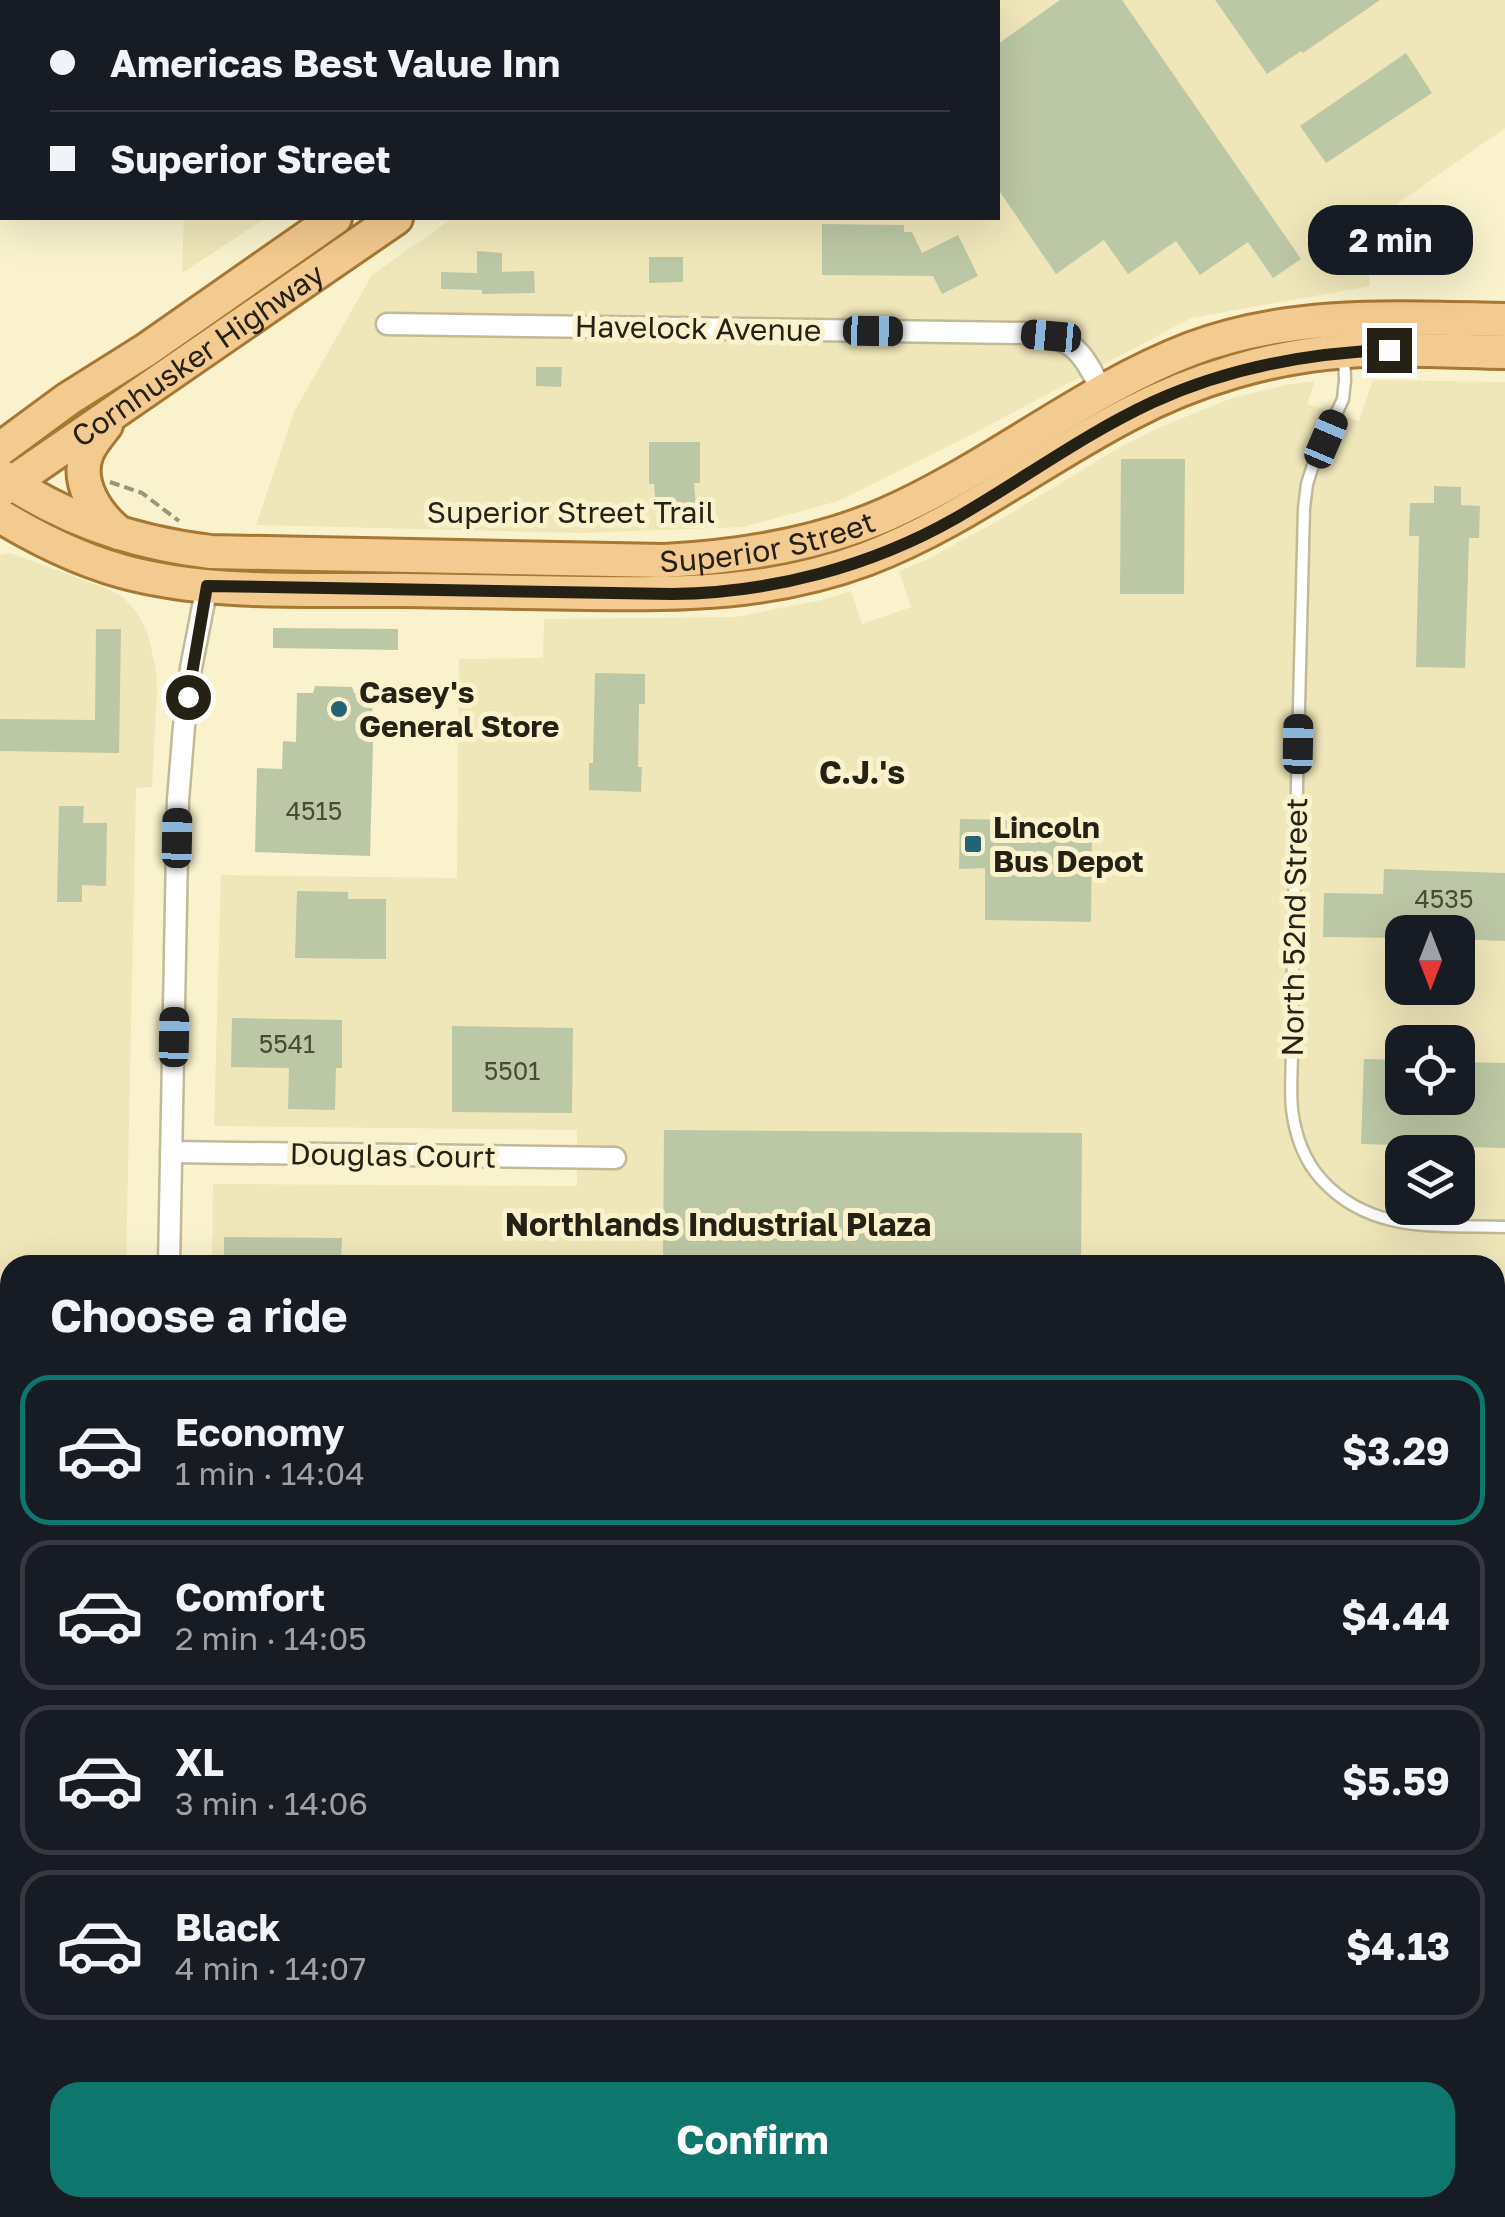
<!DOCTYPE html>
<meta charset="utf-8">
<style>
body{margin:0;font-family:"Golos Text",sans-serif;background:#242831;color:#f1f3f6;height:100vh;display:flex;flex-direction:column;font-size:38px;white-space:nowrap}
*{box-sizing:border-box;margin:0}
p{font-size:32px;color:#9ea1a6}
.icon{flex:none;width:55px;height:55px;fill:none;stroke:currentColor;stroke-width:2;stroke-linecap:round;stroke-linejoin:round}
.map{position:relative;flex:1;overflow:hidden}
.sheet{position:absolute;left:0px;top:1255px;width:1505px;height:962px;display:flex;flex-direction:column;background:#171b24;border-radius:30px 30px 0 0;box-shadow:0 10px 40px #0002}
.sheet>*{flex:none}
.top-card{position:absolute;left:0px;top:0px;width:1000px;height:220px;box-shadow:0 10px 40px #0002;display:grid;align-content:center;height:220px;padding:0 50px;background:#171b24}
.needle{width:65px;rotate:180deg}
.buttons{position:absolute;left:1385px;top:915px;display:grid;gap:20px}
.buttons a{display:grid;place-items:center;width:90px;height:90px;border-radius:20px;background:#171b24;box-shadow:0 10px 40px #0002;font-size:50px}
.end{position:absolute;width:45px;height:45px;margin:-22px;border:12px solid #252215;background:#fff;box-shadow:0 0 0 5px #fff}
.from{border-radius:50%}
.bubble{position:absolute;height:70px;border-radius:30px;background:#171b24;box-shadow:0 10px 40px #0002;font-size:32px;font-weight:700;line-height:70px;text-align:center}
.car{position:absolute;width:30px;height:60px;margin:-30px -15px;border-radius:12px;box-shadow:0 0 8px 2px #0007;background:linear-gradient(#222 24%,#8ab4d8 0 40%,#222 0 76%,#8ab4d8 0 86%,#222 0)}
.top-card b{display:flex;align-items:center;gap:35px;height:95px;font-size:38px}
.top-card b+b{border-top:2px solid #363941}
.top-card i{width:25px;height:25px;background:#f1f3f6}
ul{padding:0;list-style:none}
li{display:flex;align-items:center;gap:30px;height:150px;margin:0 20px 15px;padding:0 30px;border:5px solid #363941;border-radius:30px}
li div{flex:1}
li b{display:block;font-size:38px}
li em{font-style:normal;font-weight:700}
li.active{border-color:#0f766e}
li>.icon{width:90px;height:90px;stroke-width:1.5}
h2{padding:0 50px;font-size:45px;line-height:120px}
.cta{display:flex;gap:20px;margin-top:auto;padding:20px 50px}
.cta a{flex:1;height:115px;border-radius:30px;background:#0f766e;color:#fff;font-size:40px;font-weight:700;line-height:115px;text-align:center}
.map>svg:first-child{display:block}
</style>
<div class="map">
<svg width="1505" height="2217" viewBox="0 0 1505 2217">
<rect width="100%" height="100%" fill="#f9f2cd"/>
<g fill="#efe6ba" fill-rule="evenodd">
<path d="M 0,0 L 256,0 L 253,2 L 2,2 L 2,177 L 0,179 Z"/>
<path d="M 266,0 L 595,0 L 591,2 L 263,2 Z"/>
<path d="M 758,0 L 1505,0 L 1505,128 L 1364,227 L 1370,286 L 1191,318 L 973,434 L 838,501 L 743,527 L 580,533 L 256,525 L 294,412 L 372,275 L 453,218 L 998,218 L 998,2 L 755,2 Z"/>
<path d="M 184,218 L 266,218 L 182,273 Z"/>
<path d="M 1373,380 L 1505,382 L 1505,1488 L 1495,1488 L 1495,1265 L 212,1265 L 213,1184 L 577,1186 L 577,1130 L 214,1126 L 221,875 L 457,878 L 459,659 L 543,658 L 544,619 L 736,617 L 822,600 L 851,591 L 862,624 L 911,607 L 899,571 L 928,559 L 1003,518 L 1115,450 L 1158,428 L 1232,398 L 1285,385 L 1315,381 L 1307,404 L 1359,421 ZM 1402,932 L 1458,932 L 1458,988 L 1402,988 ZM 1402,1042 L 1458,1042 L 1458,1098 L 1402,1098 ZM 1402,1152 L 1458,1152 L 1458,1208 L 1402,1208 Z"/>
<path d="M 10,553 L 110,590 L 123,597 L 137,613 L 147,631 L 156,669 L 157,690 L 152,787 L 136,788 L 126,1265 L 10,1265 L 10,1309 L 0,1301 L 0,555 Z"/>
<path d="M 0,1470 L 10,1488 L 10,2208 L 82,2208 L 82,2217 L 0,2217 Z"/>
<path d="M 204,2208 L 701,2208 L 701,2217 L 203,2217 Z"/>
</g>
<path fill="#fcc3a7" d="M 1495,1488 L 1505,1488 L 1505,2217 L 701,2217 L 701,2208 L 1495,2208 Z"/>
<g fill="#bcc7a5">
<path d="M 1060,0 L 1122,0 L 1301,259 L 1273,278 L 1248,242 L 1200,275 L 1176,241 L 1128,274 L 1104,240 L 1056,274 L 998,189 L 998,44 Z"/>
<path d="M 1215,0 L 1380,0 L 1303,53 L 1301,51 L 1267,74 Z"/>
<path d="M 1406,53 L 1432,93 L 1326,163 L 1300,126 Z"/>
<path d="M 822,224 L 904,225 L 904,232 L 912,232 L 922,253 L 958,235 L 978,276 L 942,294 L 933,276 L 822,275 Z"/>
<path d="M 477,251 L 502,253 L 502,272 L 534,271 L 535,293 L 482,294 L 482,290 L 441,289 L 441,272 L 477,273 Z"/>
<path d="M 649,257 L 683,257 L 683,282 L 649,283 Z"/>
<path d="M 536,367 L 562,367 L 561,387 L 536,386 Z"/>
<path d="M 649,442 L 700,442 L 700,483 L 694,483 L 697,517 L 657,521 L 654,484 L 649,484 Z"/>
<path d="M 1121,459 L 1185,459 L 1184,594 L 1120,594 Z"/>
<path d="M 1434,486 L 1461,487 L 1461,505 L 1480,506 L 1479,538 L 1469,538 L 1465,668 L 1416,667 L 1419,536 L 1409,536 L 1410,503 L 1434,503 Z"/>
<path d="M 273,628 L 398,629 L 398,650 L 273,648 Z"/>
<path d="M 96,629 L 121,629 L 119,753 L 0,751 L 0,719 L 95,720 Z"/>
<path d="M 595,673 L 645,674 L 645,704 L 639,704 L 638,767 L 642,767 L 641,792 L 589,790 L 589,763 L 593,763 Z"/>
<path d="M 315,686 L 352,687 L 354,693 L 372,693 L 373,744 L 370,856 L 255,852 L 257,768 L 282,769 L 283,741 L 296,742 L 297,693 L 313,693 Z"/>
<path d="M 59,806 L 84,806 L 83,823 L 107,823 L 106,886 L 82,885 L 82,902 L 57,902 Z"/>
<path d="M 960,819 L 1092,821 L 1091,922 L 985,920 L 985,868 L 959,869 Z"/>
<path d="M 1384,869 L 1505,873 L 1505,941 L 1458,939 L 1458,932 L 1402,932 L 1402,938 L 1323,937 L 1324,893 L 1383,894 Z"/>
<path d="M 297,891 L 348,892 L 348,899 L 386,899 L 386,959 L 295,958 Z"/>
<path d="M 232,1018 L 342,1020 L 342,1068 L 336,1068 L 335,1110 L 288,1109 L 289,1068 L 231,1067 Z"/>
<path d="M 452,1026 L 573,1028 L 572,1113 L 452,1112 Z"/>
<path d="M 1364,1059 L 1402,1060 L 1402,1098 L 1458,1098 L 1458,1062 L 1505,1063 L 1505,1148 L 1361,1144 Z"/>
<path d="M 664,1130 L 1082,1133 L 1081,1265 L 663,1265 Z"/>
<path d="M 224,1237 L 342,1238 L 341,1265 L 224,1265 Z"/>
</g>
<g fill="none" stroke-linecap="round" stroke-linejoin="round">
<defs>
<g id="lane">
<path d="M 569,2 L 573,0"/>
<path d="M 1344,355 L 1345,380 L 1343,399 L 1314,462 L 1307,484 L 1304,508 C 1301,640 1297,772 1294,904 C 1293,952 1292,1000 1292,1048 C 1292,1068 1290,1089 1292,1109 C 1295,1134 1304,1160 1321,1179 C 1370,1234 1438,1225 1505,1227"/>
</g>
<g id="street">
<path d="M 387,324 L 1025,333 C 1074,338 1080,348 1102,391"/>
<path d="M 171,1152 L 615,1158"/>
<path d="M 169,1265 L 178,800 L 184,726 L 191,668 L 207,586"/>
<path d="M 0,1445 L 10,1439"/>
<path d="M 189,2217 L 190,2208"/>
</g>
<g id="primary">
<path d="M 650,2 L 654,0"/>
<path d="M 706,2 L 710,0"/>
<path d="M 106,425 C 99,434 91,443 87,453 C 75,483 97,515 119,533"/>
<path d="M 0,449 L 68,399 L 146,350 L 335,218"/>
<path id="s1" d="M 0,475 C 64,520 134,543 211,552 L 664,561 C 740,557 816,545 885,515 C 992,468 1082,391 1191,349 C 1292,311 1399,318 1505,320"/>
<path id="s2" d="M 0,491 L 396,218"/>
<path d="M 0,516 C 43,542 88,564 137,575 C 224,595 317,589 405,590 C 465,591 526,592 586,593 C 686,594 771,594 866,559 C 961,523 1040,460 1129,414 C 1195,379 1272,356 1347,351 C 1400,348 1452,351 1505,352"/>
<path d="M 0,1335 L 10,1350"/>
<path d="M 0,1403 L 10,1423"/>
<path d="M 111,2217 L 111,2208"/>
<path d="M 146,2217 L 146,2208"/>
</g>
</defs>
<use href="#lane" stroke="#c1ba97" stroke-width="15"/>
<use href="#street" stroke="#c1ba97" stroke-width="25"/>
<use href="#primary" stroke="#a67834" stroke-width="38"/>
<g stroke="#9a957a" stroke-width="4" stroke-dasharray="10 5" stroke-linecap="butt">
<path d="M 110,482 L 142,493 L 179,521"/>
<path d="M 1495,2057 L 1505,2057"/>
<path d="M 726,2217 L 726,2208"/>
<path d="M 951,2217 L 951,2208"/>
</g>
<use href="#lane" stroke="#fff" stroke-width="10"/>
<use href="#street" stroke="#fff" stroke-width="20"/>
<use href="#primary" stroke="#f3ca8f" stroke-width="32"/>
<g stroke="#696450" stroke-width="5" stroke-dasharray="18 18" stroke-linecap="butt">
<path d="M 126,2 L 129,0"/>
<path d="M 184,2 L 187,0"/>
<path d="M 234,2 L 238,0"/>
<path d="M 0,99 L 2,97"/>
<path d="M 0,143 L 2,141"/>
</g>
</g>
<g fill="none" stroke-linecap="round" stroke-linejoin="round">
<path stroke="#252215" stroke-width="12" d="M 188,697 L 207,586 L 672,594 C 770,593 870,567 956,518 C 1022,480 1084,434 1153,402 C 1228,368 1306,353 1389,350"/>
</g>
<g fill="#216377" stroke="#f9f2cd" stroke-width="4">
<circle cx="339" cy="709" r="10"/>
<rect x="963" y="834" width="20" height="20" rx="5"/>
</g>
<g text-anchor="middle" dominant-baseline="central" stroke-width="10" stroke-linejoin="round" paint-order="stroke">
<g font-size="25" fill="#4b4b39">
<text x="314" y="810">4515</text>
<text x="1444" y="898">4535</text>
<text x="287" y="1043">5541</text>
<text x="512" y="1070">5501</text>
</g>
<g font-size="30" fill="#252215" stroke="#f9f2cd">
<text transform="translate(698 328) rotate(1)">Havelock Avenue</text>
<text stroke="none"><textPath href="#s2" startOffset="240">Cornhusker Highway</textPath></text>
<text x="571" y="512">Superior Street Trail</text>
<text stroke="none"><textPath href="#s1" startOffset="785">Superior Street</textPath></text>
<text transform="translate(1294 927) rotate(-89)">North 52nd Street</text>
<text transform="translate(393 1155) rotate(1)">Douglas Court</text>
</g>
<g font-size="30" font-weight="bold" fill="#252215" stroke="#f9f2cd" text-anchor="start">
<text x="359" y="692">Casey's<tspan x="359" dy="34">General Store</tspan></text>
<text x="993" y="827">Lincoln<tspan x="993" dy="34">Bus Depot</tspan></text>
</g>
<g font-size="32" font-weight="bold" fill="#252215" stroke="#f9f2cd">
<text x="862" y="772">C.J.'s</text>
<text x="718" y="1224">Northlands Industrial Plaza</text>
</g>
</g>
</svg>
<div class="buttons">
<a><svg class="needle" viewBox="-14 -14 28 28"><path d="M0-13l5 13h-10z" fill="#e53935"/><path d="M0 13l5-13h-10z" fill="#9ea1a6"/></svg></a>
<a><svg class="icon" aria-label="locate" viewBox="0 0 24 24"><circle cx="12" cy="12" r="6"/><path d="M12 2v4M12 18v4M2 12h4M18 12h4"/></svg></a>
<a><svg class="icon" aria-label="layers" viewBox="0 0 24 24"><path d="M12 4l9 5-9 5-9-5zM3 14l9 5 9-5"/></svg></a>
</div>
<i class="end from" style="left:188px;top:697px"></i>
<i class="end" style="left:1389px;top:350px"></i>
<div class="bubble" style="left:1308px;top:205px;width:165px">2 min</div>
<i class="car" style="left:873px;top:331px;rotate:91deg"></i>
<i class="car" style="left:1051px;top:336px;rotate:275deg"></i>
<i class="car" style="left:1326px;top:439px;rotate:23deg"></i>
<i class="car" style="left:1298px;top:744px;rotate:1deg"></i>
<i class="car" style="left:177px;top:838px;rotate:1deg"></i>
<i class="car" style="left:174px;top:1037px;rotate:1deg"></i>
<div class="top-card">
<b><i class="from"></i>Americas Best Value Inn</b>
<b><i></i>Superior Street</b>
</div>
<section class="sheet">
<h2>Choose a ride</h2>
<ul>
<li class="active"><svg class="icon" aria-label="car" viewBox="0 0 24 24"><path d="M5 17H2v-5l4-1 3-4h7l3 4 3 1v5h-3M9 17h6M6 11h13"/><circle cx="7" cy="17" r="2"/><circle cx="17" cy="17" r="2"/></svg><div><b>Economy</b><p>1 min · 14:04</p></div><em>$3.29</em></li>
<li><svg class="icon" aria-label="car" viewBox="0 0 24 24"><path d="M5 17H2v-5l4-1 3-4h7l3 4 3 1v5h-3M9 17h6M6 11h13"/><circle cx="7" cy="17" r="2"/><circle cx="17" cy="17" r="2"/></svg><div><b>Comfort</b><p>2 min · 14:05</p></div><em>$4.44</em></li>
<li><svg class="icon" aria-label="car" viewBox="0 0 24 24"><path d="M5 17H2v-5l4-1 3-4h7l3 4 3 1v5h-3M9 17h6M6 11h13"/><circle cx="7" cy="17" r="2"/><circle cx="17" cy="17" r="2"/></svg><div><b>XL</b><p>3 min · 14:06</p></div><em>$5.59</em></li>
<li><svg class="icon" aria-label="car" viewBox="0 0 24 24"><path d="M5 17H2v-5l4-1 3-4h7l3 4 3 1v5h-3M9 17h6M6 11h13"/><circle cx="7" cy="17" r="2"/><circle cx="17" cy="17" r="2"/></svg><div><b>Black</b><p>4 min · 14:07</p></div><em>$4.13</em></li>
</ul>
<div class="cta"><a>Confirm</a></div>
</section>
</div>
